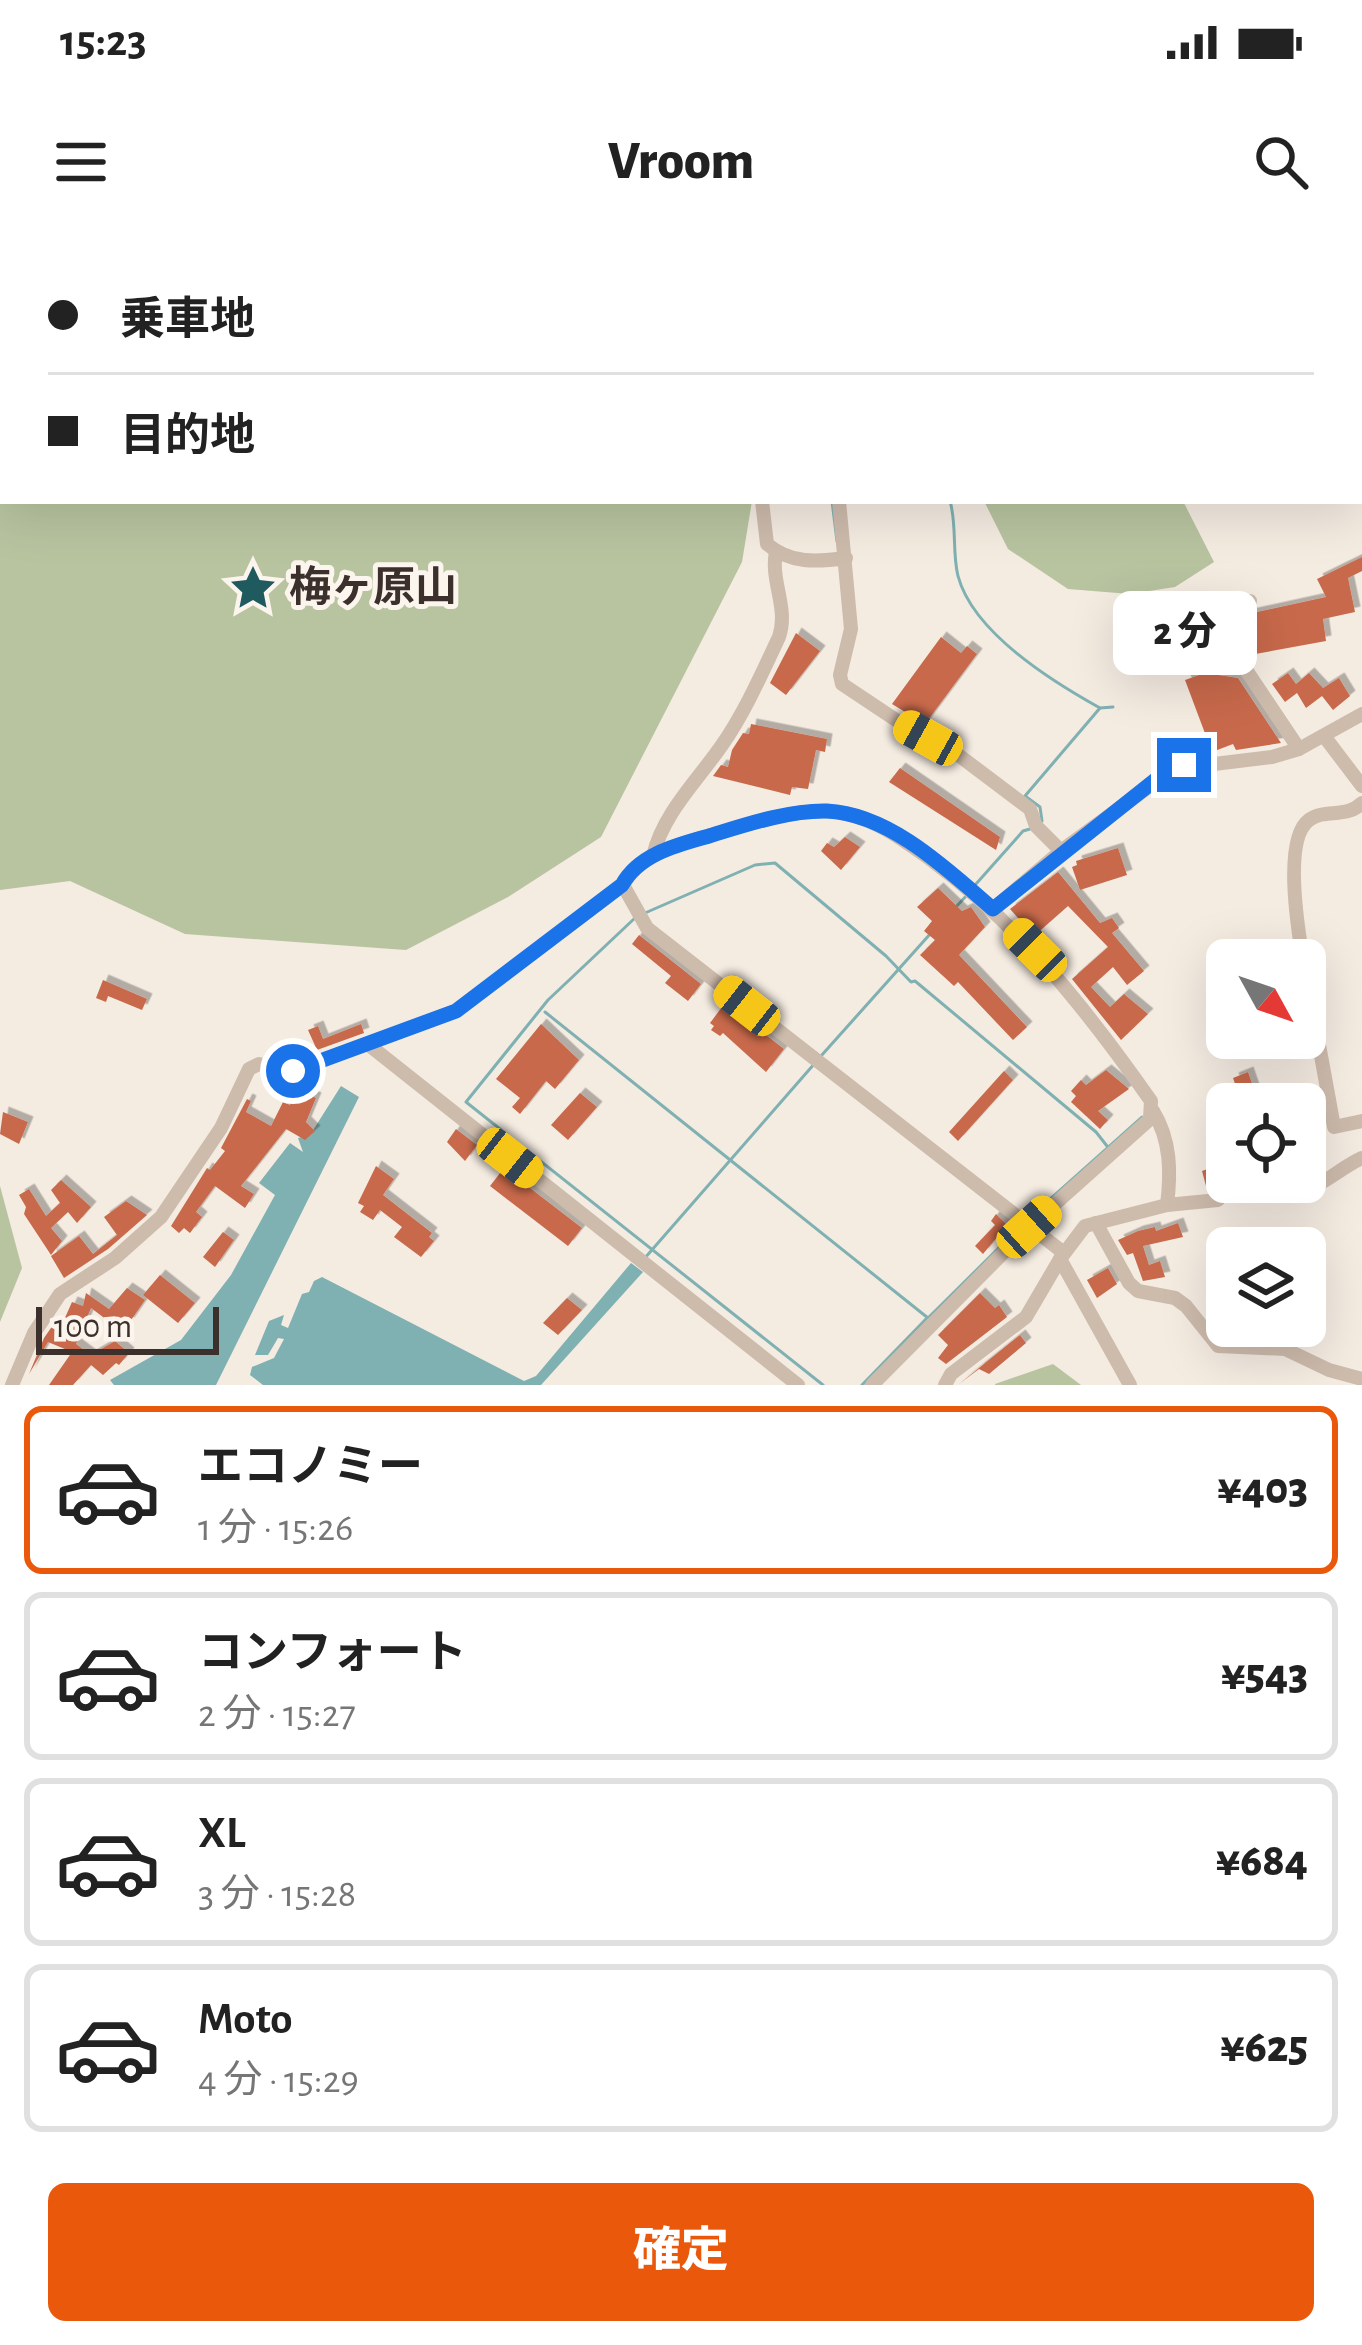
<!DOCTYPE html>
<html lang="ja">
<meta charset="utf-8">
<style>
body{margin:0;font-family:"Alegreya Sans","Noto Sans JP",sans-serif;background:#f6f6f6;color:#222;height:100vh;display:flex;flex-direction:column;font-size:45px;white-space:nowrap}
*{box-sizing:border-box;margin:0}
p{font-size:39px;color:#767676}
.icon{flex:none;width:66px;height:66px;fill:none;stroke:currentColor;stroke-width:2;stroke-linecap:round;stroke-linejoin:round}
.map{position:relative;height:1145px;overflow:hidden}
.drawer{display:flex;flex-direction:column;background:#fff;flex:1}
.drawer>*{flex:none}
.banner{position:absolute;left:0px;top:0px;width:1362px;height:264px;box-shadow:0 12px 48px #0002;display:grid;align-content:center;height:264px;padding:0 48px;background:#fff}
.needle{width:78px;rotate:130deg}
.fabs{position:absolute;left:1206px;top:699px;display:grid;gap:24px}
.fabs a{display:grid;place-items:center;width:120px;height:120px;border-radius:18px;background:#fff;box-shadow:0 12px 48px #0002;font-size:60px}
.scale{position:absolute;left:36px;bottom:30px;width:183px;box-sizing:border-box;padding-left:12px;border:6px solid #3b302b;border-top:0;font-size:33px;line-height:42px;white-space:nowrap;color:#3b302b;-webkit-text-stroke:9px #fbf5ee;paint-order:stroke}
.end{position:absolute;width:54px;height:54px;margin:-27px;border:15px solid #1a73e8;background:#fff;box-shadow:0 0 0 6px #fff}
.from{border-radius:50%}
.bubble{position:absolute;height:84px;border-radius:18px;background:#fff;box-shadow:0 12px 48px #0002;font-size:39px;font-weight:800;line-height:84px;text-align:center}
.car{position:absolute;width:36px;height:72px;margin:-36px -18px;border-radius:15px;box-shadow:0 0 9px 3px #0007;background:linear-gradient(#f5c518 24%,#345 0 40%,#f5c518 0 76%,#345 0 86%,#f5c518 0)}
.banner b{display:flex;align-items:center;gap:42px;height:114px;font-size:45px}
.banner b+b{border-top:3px solid #e0e0e0}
.banner i{width:30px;height:30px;background:#222}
ul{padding:21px 0 0;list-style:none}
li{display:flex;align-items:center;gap:36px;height:168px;margin:0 24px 18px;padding:0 24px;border:6px solid #e0e0e0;border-radius:18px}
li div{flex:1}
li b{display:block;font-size:45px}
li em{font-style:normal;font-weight:800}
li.current{border-color:#ea580c}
li>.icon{width:108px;height:108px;stroke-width:1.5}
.button{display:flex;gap:24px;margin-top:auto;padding:24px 48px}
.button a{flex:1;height:138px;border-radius:18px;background:#ea580c;color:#fff;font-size:48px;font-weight:800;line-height:138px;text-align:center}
.status{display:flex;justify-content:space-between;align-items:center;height:84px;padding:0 60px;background:#fff;direction:ltr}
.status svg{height:33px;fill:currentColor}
header{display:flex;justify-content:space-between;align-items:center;height:156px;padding:0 48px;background:#fff;font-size:54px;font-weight:800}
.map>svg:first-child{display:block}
</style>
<div class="status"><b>15:23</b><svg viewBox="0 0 49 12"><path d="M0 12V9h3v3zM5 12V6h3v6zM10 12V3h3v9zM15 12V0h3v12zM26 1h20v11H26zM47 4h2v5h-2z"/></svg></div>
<header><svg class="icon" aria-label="menu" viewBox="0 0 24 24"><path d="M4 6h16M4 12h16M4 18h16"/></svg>Vroom<svg class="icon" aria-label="search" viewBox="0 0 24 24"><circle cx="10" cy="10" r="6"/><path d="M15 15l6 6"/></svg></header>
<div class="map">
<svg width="1362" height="1145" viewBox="0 0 1362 1145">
<defs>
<filter id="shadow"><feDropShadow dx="5.5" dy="-5.5" stdDeviation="0" flood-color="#0004"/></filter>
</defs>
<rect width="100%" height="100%" fill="#f4ebe1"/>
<g fill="#b8c4a0">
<path d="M 0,0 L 748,0 L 3,3 L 3,261 L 752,261 L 742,322 L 601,597 L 508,657 L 406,710 L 185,694 L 70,641 L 0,650 Z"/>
<path d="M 984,261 L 1183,261 L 1214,322 L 1175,347 L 1130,354 L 1068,349 L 1008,309 Z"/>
<path d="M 0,946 L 22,1028 L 0,1082 Z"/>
<path d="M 1053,1124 L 1081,1145 L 995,1145 L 995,1144 Z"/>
</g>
<g fill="#7fb0b2">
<path d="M 341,846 L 359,857 L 216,1145 L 114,1145 L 110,1140 L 181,1100 L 231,1035 L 275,955 L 259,943 L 290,903 L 303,912 L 298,898 L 310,895 Z"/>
<path d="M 631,1023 L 643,1032 L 541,1145 L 263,1145 L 250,1135 L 252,1127 L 274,1118 L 284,1099 L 278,1098 L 268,1115 L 255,1115 L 269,1081 L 284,1075 L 281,1085 L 288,1088 L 302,1054 L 309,1052 L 314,1041 L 322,1037 L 524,1141 L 536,1136 Z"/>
</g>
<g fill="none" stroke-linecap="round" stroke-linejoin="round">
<g stroke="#7fb0b2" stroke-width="3">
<path d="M 832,261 L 837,301"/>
<path d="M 950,261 C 957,285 952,312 958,336 C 973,392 1053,442 1100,468"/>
<path d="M 1039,584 L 1042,581 L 1040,567 L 1025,556 L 1100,468 L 1113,467"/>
<path d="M 976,644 L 1023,591 L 1030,589"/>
<path d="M 954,669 L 968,654"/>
<path d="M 645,673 L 755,625 L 775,623 L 886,716 L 911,742 L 915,741 L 1096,892 L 1107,906"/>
<path d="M 636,677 L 548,760 L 466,862 L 823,1145"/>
<path d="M 545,772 L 928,1078 L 1020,987"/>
<path d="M 821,816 L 931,693"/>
<path d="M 1031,976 L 1142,877"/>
<path d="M 644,1019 L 815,823"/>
<path d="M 862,1145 L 926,1079"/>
</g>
</g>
<g fill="#c8694b" filter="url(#shadow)">
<path d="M 1362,317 L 1362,331 L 1348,338 L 1355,372 L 1323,379 L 1326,401 L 1250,415 L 1239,399 L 1234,377 L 1326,357 L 1317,339 Z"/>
<path d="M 1189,384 L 1190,389 L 1195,388 L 1197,399 L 1146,409 L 1142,393 Z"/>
<path d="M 796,393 L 820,411 L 786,455 L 770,443 Z"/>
<path d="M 941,397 L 961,413 L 967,406 L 977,414 L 925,484 L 892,464 Z"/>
<path d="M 1205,433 L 1238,438 L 1281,503 L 1236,510 L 1233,504 L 1212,512 L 1185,440 Z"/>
<path d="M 1288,433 L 1296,444 L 1309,433 L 1323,448 L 1339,438 L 1350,456 L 1333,470 L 1322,456 L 1306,468 L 1297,453 L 1285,462 L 1272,444 Z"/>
<path d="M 751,484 L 827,499 L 825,512 L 816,510 L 808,549 L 792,547 L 790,555 L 713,536 L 721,525 L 728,527 L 732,510 L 743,493 L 749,494 Z"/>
<path d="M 900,528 L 1000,597 L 996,610 L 889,542 Z"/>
<path d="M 845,597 L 860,607 L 841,630 L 821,611 L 827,603 L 834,607 Z"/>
<path d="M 1118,608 L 1127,635 L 1080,650 L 1072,627 L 1077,625 L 1076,621 Z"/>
<path d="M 1058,632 L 1100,683 L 1112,678 L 1119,688 L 1112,693 L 1144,731 L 1127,745 L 1113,727 L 1091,747 L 1110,767 L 1124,754 L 1148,774 L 1121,800 L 1072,739 L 1108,707 L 1068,666 L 1034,696 L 1010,669 Z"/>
<path d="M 938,648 L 962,671 L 971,667 L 985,687 L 959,715 L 1027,787 L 1013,800 L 958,742 L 954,746 L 920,715 L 935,700 L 924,691 L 932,681 L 917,667 Z"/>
<path d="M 639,695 L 701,744 L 688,761 L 665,743 L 671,736 L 632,704 Z"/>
<path d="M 103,740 L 147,759 L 142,770 L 108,756 L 106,762 L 96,758 Z"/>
<path d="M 725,763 L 784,809 L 766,832 L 723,793 L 720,796 L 711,790 L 714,786 L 710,783 Z"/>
<path d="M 361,784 L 364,793 L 317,810 L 308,790 L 318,786 L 323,799 Z"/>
<path d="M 541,784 L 579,820 L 555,849 L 546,841 L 520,874 L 512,867 L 520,858 L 496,839 Z"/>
<path d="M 1106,830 L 1129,849 L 1098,871 L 1108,880 L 1100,889 L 1071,862 L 1076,856 L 1071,851 L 1081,840 L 1086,845 Z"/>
<path d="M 1004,831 L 1013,840 L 958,901 L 949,892 Z"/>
<path d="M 1248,832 L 1259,864 L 1242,864 L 1233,838 Z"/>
<path d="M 297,849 L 316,858 L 306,882 L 315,891 L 305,900 L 286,889 L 241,946 L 254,954 L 245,968 L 215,946 L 196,972 L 202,977 L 190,993 L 184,988 L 179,993 L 171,986 L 207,928 L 210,930 L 225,911 L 221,908 L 247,859 L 251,861 L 246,872 L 271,886 L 283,862 L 290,865 Z"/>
<path d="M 580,853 L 597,867 L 568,900 L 551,885 Z"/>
<path d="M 3,872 L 28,882 L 19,904 L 0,894 Z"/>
<path d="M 456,889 L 477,905 L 465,921 L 447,902 Z"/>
<path d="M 1227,914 L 1227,932 L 1212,949 L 1206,946 L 1202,931 L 1210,928 L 1211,919 Z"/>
<path d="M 376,926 L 394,939 L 383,955 L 432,993 L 429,997 L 434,1001 L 421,1017 L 394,997 L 402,987 L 380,970 L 373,980 L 360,972 L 364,966 L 358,963 Z"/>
<path d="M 504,928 L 582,988 L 568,1006 L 490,946 Z"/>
<path d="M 61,940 L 91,967 L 77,983 L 68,972 L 51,988 L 62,1001 L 51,1015 L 24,974 L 26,967 L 19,955 L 29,949 L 46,976 L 60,963 L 51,950 Z"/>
<path d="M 126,961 L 147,975 L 108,1009 L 64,1038 L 51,1016 L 79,996 L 93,1014 L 117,995 L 104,977 Z"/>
<path d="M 996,974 L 1007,985 L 983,1014 L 975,1006 L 995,985 L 991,981 Z"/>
<path d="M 1178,983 L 1183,997 L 1143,1006 L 1149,1025 L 1160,1021 L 1165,1037 L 1143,1041 L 1133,1013 L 1127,1015 L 1118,1000 L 1138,991 L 1155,987 L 1156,991 Z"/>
<path d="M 223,992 L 234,1000 L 215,1027 L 203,1017 Z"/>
<path d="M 1108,1028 L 1117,1044 L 1097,1058 L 1087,1040 Z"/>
<path d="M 160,1035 L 195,1063 L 178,1083 L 143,1055 Z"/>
<path d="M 127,1048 L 145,1060 L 129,1083 L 126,1081 L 123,1086 L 110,1077 L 107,1080 L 91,1068 L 76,1104 L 91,1115 L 115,1101 L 129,1113 L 119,1125 L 116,1123 L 103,1135 L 91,1125 L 73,1145 L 49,1145 L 72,1112 L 48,1102 L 29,1134 L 44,1098 L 53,1085 L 60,1089 L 72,1062 L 83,1066 L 86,1053 L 109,1069 Z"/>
<path d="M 980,1053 L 995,1068 L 999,1065 L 1007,1077 L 946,1124 L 938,1118 L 948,1105 L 938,1095 Z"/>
<path d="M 567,1058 L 582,1070 L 558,1095 L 543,1083 Z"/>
<path d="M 1020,1095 L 1026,1103 L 989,1134 L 979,1129 L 959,1144 Z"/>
</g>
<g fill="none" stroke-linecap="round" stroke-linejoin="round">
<g stroke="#cdbbac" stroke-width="14">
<path d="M 850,3 L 850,0"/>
<path d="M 1123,3 L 1124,0"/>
<path d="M 762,261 L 767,304 C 790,324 817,322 846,318"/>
<path d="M 839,261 L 851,389 L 840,435 L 842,444 L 899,482 L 957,514 L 1030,569 L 1036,586 L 1061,611"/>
<path d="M 1250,361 L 1220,364 L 1210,376 L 1299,509"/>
<path d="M 1324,496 L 1362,546"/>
<path d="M 653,616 C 663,573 698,540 722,505 C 745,472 762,433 779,397 C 789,368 770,341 776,312"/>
<path d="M 623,645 L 647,688 L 1064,1013"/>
<path d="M 993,669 L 1061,611 L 1173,529 L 1272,517 L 1299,509 L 1362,474"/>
<path d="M 1303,720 C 1298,690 1283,599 1309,580 C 1325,568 1346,579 1362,563"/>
<path d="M 1305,728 L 1334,887 L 1362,881"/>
<path d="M 369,805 L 798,1145"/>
<path d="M 1153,871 C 1171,900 1171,933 1167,965"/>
<path d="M 1279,942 L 1291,951 C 1319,952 1337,929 1362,918"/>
<path d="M 1096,983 L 1129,1043 L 1138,1051 L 1175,1058 L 1186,1066 L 1218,1106 L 1285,1109 L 1329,1130 L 1362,1139"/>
<path d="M 1060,1019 L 1130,1145"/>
<path d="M 12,1145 L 34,1093 L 60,1054 L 115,1018 L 161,977 L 221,888 L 249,829 L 259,824 L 293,831 L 456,771 L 623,645 C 642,610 689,602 725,591 C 759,581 805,566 842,573 C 876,579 902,599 930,619 C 1021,686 1087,770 1151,861 L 1150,879 L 1029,987 L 872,1145"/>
<path d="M 945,1145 L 951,1134 L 1026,1077 L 1060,1019 L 1085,986 L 1167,965 L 1218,960 L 1232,942"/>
</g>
<g stroke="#7d675c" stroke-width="18">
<path d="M 973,0 L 974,3"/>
<path d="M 1359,231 L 1362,234"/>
</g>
</g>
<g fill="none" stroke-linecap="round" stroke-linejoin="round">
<path stroke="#1a73e8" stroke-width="15" d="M 293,831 L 456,771 L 622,645 C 639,614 677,605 709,596 C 745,585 789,570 827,571 C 890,574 948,630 993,669 L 1159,537 L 1184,525"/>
</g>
<defs>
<symbol id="sight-bare" viewBox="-9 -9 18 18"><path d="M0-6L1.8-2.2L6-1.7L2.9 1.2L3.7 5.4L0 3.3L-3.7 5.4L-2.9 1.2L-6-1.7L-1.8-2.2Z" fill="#1f5a5e" stroke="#fbf5ee" stroke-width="2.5" paint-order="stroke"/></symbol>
</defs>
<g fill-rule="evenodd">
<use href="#sight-bare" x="220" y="315" width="66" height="66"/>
</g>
<g text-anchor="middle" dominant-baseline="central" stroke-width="10" stroke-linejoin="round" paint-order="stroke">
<g font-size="42" font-weight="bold" fill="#3b302b" stroke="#fbf5ee" text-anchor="start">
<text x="289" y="348">梅ヶ原山</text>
</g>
</g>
</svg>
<div class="fabs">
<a><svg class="needle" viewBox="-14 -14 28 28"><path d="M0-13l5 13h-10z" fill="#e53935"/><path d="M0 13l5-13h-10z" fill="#767676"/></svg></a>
<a><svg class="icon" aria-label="locate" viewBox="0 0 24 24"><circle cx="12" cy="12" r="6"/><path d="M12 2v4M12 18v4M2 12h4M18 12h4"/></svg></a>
<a><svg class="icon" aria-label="layers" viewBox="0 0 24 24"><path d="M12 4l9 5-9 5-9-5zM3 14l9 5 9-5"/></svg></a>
</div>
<div class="scale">100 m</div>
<i class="end from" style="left:293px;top:831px"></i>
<i class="end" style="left:1184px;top:525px"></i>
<div class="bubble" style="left:1113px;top:351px;width:144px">2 分</div>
<i class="car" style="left:928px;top:498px;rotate:299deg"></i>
<i class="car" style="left:1035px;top:710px;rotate:315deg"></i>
<i class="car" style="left:747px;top:766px;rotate:308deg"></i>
<i class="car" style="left:510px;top:918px;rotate:128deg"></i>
<i class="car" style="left:1029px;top:987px;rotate:48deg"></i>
<div class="banner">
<b><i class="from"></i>乗車地</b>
<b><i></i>目的地</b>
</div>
</div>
<section class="drawer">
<ul>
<li class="current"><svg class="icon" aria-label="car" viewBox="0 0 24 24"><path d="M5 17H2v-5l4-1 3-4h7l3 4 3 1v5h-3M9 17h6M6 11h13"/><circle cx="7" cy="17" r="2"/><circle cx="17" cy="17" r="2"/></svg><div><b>エコノミー</b><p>1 分 · 15:26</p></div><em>¥403</em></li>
<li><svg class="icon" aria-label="car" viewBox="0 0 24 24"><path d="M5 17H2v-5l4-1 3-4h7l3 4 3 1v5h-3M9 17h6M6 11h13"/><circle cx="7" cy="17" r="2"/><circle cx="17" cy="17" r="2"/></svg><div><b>コンフォート</b><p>2 分 · 15:27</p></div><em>¥543</em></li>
<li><svg class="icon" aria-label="car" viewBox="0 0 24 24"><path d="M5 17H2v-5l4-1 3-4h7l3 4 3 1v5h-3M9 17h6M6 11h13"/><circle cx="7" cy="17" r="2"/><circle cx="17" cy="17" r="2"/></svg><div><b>XL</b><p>3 分 · 15:28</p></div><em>¥684</em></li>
<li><svg class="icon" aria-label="car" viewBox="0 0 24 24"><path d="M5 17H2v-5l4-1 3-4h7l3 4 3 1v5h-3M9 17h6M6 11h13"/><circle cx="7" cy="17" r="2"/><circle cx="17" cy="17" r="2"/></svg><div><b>Moto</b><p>4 分 · 15:29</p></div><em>¥625</em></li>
</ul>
<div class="button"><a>確定</a></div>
</section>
